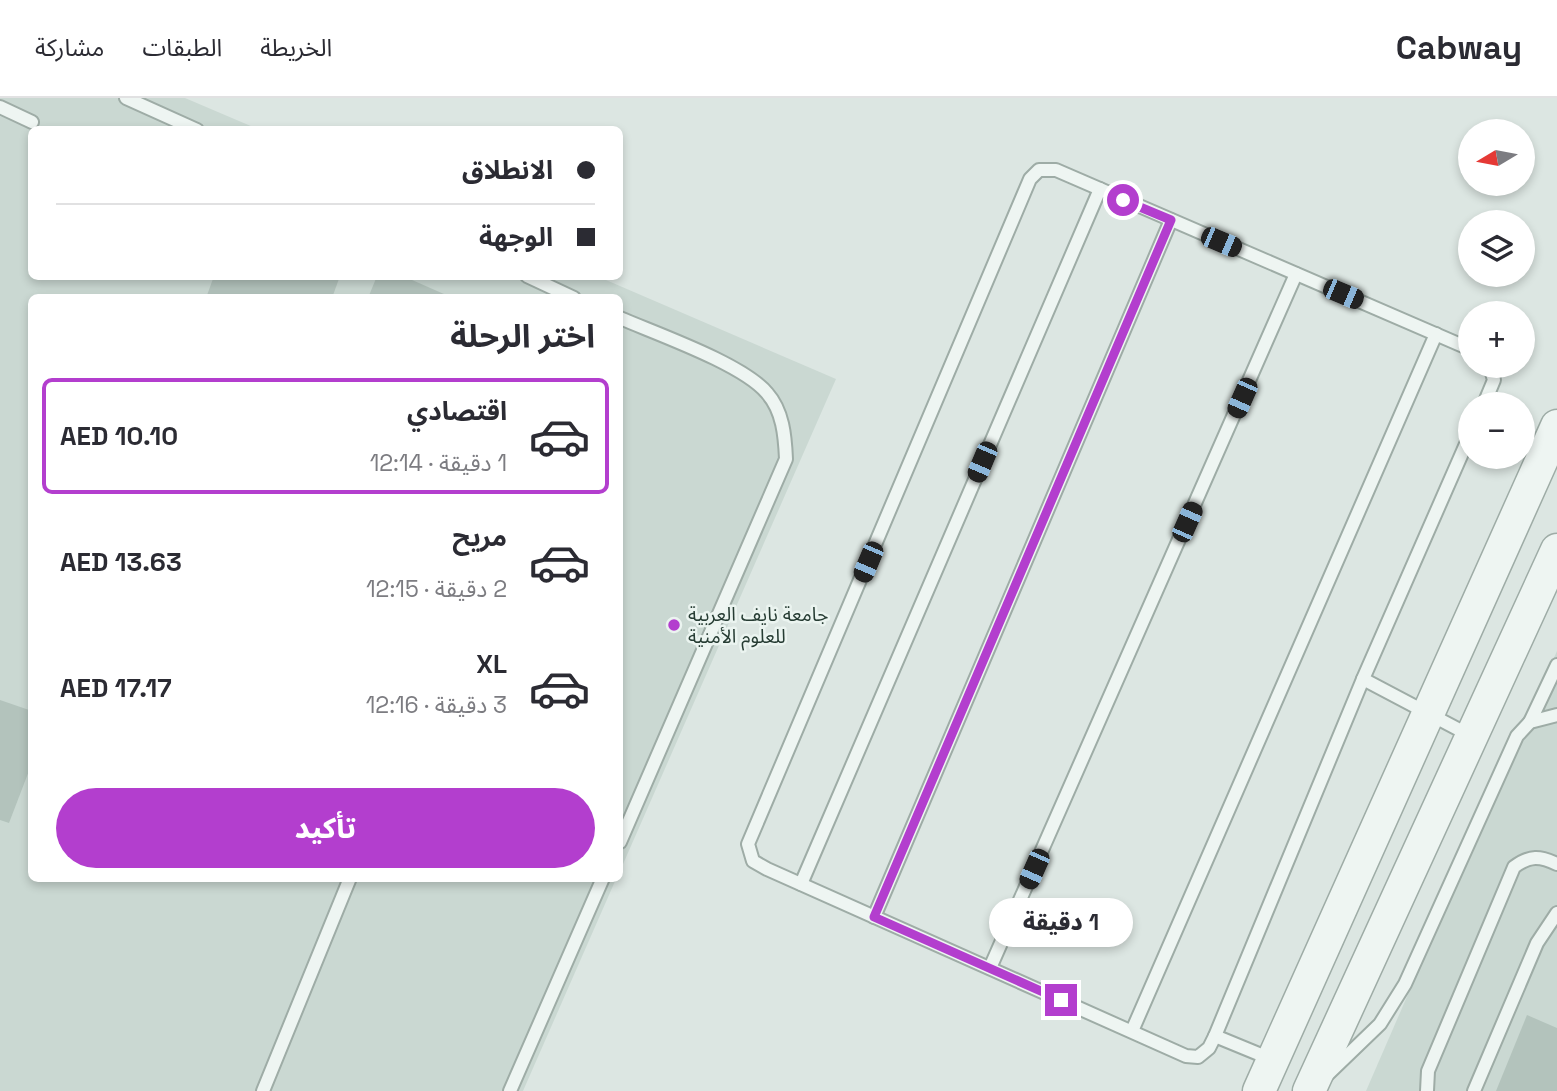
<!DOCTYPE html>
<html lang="ar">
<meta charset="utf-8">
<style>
body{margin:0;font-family:"Space Grotesk","Noto Sans Arabic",sans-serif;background:#f2f2f3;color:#2b2b33;direction:rtl;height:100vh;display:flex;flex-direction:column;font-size:26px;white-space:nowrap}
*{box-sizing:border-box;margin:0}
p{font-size:23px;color:#7c7c81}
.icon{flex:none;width:38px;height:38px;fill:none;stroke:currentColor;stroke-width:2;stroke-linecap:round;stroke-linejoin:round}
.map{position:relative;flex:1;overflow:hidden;direction:ltr}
.sheet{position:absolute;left:28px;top:196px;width:595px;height:588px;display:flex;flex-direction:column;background:#fff;border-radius:10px;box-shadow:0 4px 10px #0003;direction:rtl}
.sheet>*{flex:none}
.top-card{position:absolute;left:28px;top:28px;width:595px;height:154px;border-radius:10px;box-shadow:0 4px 10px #0003;direction:rtl;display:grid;align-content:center;height:154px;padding:0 28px;background:#fff}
.needle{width:46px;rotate:260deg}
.controls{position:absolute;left:1458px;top:21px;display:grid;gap:14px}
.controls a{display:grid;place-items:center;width:77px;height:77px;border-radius:50%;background:#fff;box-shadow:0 4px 10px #0003;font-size:35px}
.end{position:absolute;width:32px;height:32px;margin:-16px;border:9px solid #b33ece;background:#fff;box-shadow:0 0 0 4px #fff}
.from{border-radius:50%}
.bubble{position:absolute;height:49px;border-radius:24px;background:#fff;box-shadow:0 4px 10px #0003;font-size:23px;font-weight:800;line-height:49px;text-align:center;direction:rtl}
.car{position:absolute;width:21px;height:42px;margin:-21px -10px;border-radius:9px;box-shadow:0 0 5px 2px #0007;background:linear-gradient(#222 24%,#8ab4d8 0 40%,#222 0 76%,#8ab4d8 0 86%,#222 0)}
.top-card b{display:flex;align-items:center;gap:24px;height:66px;font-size:26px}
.top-card b+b{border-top:2px solid #e1e1e2}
.top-card i{width:18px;height:18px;background:#2b2b33}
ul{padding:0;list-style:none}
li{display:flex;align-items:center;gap:21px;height:116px;margin:0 14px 10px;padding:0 14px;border:4px solid transparent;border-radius:10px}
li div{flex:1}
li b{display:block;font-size:26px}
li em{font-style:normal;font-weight:800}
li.current{border-color:#b33ece}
li>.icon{width:63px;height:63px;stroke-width:1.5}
h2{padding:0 28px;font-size:32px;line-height:84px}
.action{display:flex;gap:14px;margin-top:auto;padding:14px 28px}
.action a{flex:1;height:80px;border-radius:42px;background:#b33ece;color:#fff;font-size:28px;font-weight:800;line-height:80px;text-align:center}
header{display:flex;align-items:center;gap:42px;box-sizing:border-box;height:98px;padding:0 35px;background:#fff;border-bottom:2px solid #e1e1e2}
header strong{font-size:33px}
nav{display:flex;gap:38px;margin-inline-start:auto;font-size:24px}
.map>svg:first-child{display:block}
</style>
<header>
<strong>Cabway</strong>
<nav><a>الخريطة</a><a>الطبقات</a><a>مشاركة</a></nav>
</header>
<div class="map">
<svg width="1557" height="993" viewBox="0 0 1557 993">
<rect width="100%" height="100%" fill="#dce6e2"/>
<g fill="#cad8d2">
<path d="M 0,0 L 185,0 L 258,31 L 32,32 L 32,178 L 599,179 L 836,281 L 620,773 L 620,200 L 32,200 L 32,780 L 616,781 L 523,993 L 0,993 Z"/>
<path d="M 1557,553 L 1557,993 L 1366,993 Z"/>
</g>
<g fill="#b3c3bc">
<path d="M 214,178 L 340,178 L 332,200 L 206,200 Z"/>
<path d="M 377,178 L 403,178 L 453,200 L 368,200 Z"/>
<path d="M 0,602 L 32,613 L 32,665 L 9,725 L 0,722 Z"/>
<path d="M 1527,917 L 1557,930 L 1557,993 L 1496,993 Z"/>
</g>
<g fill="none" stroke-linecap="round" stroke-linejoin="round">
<defs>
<g id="service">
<path d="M 126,0 L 197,32"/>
<path d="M 0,9 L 32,24"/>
<path d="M 527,178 L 574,200"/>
<path d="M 620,220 C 657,236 743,266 767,295 C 783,313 785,338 786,361 L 620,744"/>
<path d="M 1484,306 L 1494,282 L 1490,268"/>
<path d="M 1470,337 L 1363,581 L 1471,638"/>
<path d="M 1530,624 L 1557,567"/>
<path d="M 801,786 L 1100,91"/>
<path d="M 874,819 L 1171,122"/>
<path d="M 990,870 L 1296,176"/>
<path d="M 1132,933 L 1436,236"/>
<path d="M 1215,938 L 1363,581"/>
<path d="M 1271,961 L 1215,938 L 1209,950 L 1198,959 L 1186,958 L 767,771 L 753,763 L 748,746 L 1030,81 L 1039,72 L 1056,72 L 1470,251"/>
<path d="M 1326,978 L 1380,926 L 1405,886 L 1517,638 L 1530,624 L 1557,617"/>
<path d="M 263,993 L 350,780"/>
<path d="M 510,993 L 603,780"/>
<path d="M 1427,993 L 1428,973 L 1514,769 C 1530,757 1540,758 1557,766"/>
<path d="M 1474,993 L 1537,845 L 1557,815"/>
</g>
<g id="tertiary">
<path d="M 1259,993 L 1557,328"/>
<path d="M 1309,993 L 1557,452"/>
</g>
</defs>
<use href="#service" stroke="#9eaca6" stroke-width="16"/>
<use href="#tertiary" stroke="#9eaca6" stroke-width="35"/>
<use href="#service" stroke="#eef5f2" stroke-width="12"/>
<use href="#tertiary" stroke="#eef5f2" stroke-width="32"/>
</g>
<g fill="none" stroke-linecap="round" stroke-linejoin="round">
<path stroke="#b33ece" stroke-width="9" d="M 1061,902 L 874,819 L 1171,122 L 1123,102"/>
</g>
<circle fill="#b33ece" stroke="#ebf4f0" stroke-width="2.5" cx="674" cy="527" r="7"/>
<g text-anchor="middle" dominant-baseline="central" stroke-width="5" stroke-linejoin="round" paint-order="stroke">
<g font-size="19" fill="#263c33" stroke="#ebf4f0" text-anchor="start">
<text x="688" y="516">جامعة نايف العربية<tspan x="688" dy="22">للعلوم الأمنية</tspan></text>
</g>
</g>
</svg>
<div class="controls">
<a><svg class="needle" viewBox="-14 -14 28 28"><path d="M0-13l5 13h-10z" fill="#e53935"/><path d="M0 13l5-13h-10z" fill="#7c7c81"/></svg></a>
<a><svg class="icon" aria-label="layers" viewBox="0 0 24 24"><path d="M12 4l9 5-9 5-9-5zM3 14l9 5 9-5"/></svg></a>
<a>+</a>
<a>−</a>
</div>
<i class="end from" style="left:1123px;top:102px"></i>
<i class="end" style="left:1061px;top:902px"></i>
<div class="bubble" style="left:989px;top:800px;width:144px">1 دقيقة</div>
<i class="car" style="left:1221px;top:144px;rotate:113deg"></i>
<i class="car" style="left:1343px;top:196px;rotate:113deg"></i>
<i class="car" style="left:1242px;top:300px;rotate:204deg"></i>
<i class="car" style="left:982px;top:364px;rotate:203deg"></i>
<i class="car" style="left:1187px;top:424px;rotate:24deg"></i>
<i class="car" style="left:868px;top:464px;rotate:203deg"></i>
<i class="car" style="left:1034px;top:771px;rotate:204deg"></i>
<div class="top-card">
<b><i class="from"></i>الانطلاق</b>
<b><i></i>الوجهة</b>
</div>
<section class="sheet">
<h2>اختر الرحلة</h2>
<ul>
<li class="current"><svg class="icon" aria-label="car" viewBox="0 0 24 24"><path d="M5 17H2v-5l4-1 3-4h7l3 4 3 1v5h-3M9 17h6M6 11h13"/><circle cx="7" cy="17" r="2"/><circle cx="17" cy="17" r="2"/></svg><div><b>اقتصادي</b><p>1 دقيقة · 12:14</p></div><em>AED 10.10</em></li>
<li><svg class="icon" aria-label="car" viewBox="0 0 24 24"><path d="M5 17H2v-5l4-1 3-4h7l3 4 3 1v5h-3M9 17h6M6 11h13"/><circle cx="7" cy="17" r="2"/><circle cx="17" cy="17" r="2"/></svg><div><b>مريح</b><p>2 دقيقة · 12:15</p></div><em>AED 13.63</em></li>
<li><svg class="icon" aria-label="car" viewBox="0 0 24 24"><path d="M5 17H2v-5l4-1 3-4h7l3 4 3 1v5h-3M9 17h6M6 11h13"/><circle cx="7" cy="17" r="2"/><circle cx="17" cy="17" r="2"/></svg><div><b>XL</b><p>3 دقيقة · 12:16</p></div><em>AED 17.17</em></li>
</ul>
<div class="action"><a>تأكيد</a></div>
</section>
</div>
